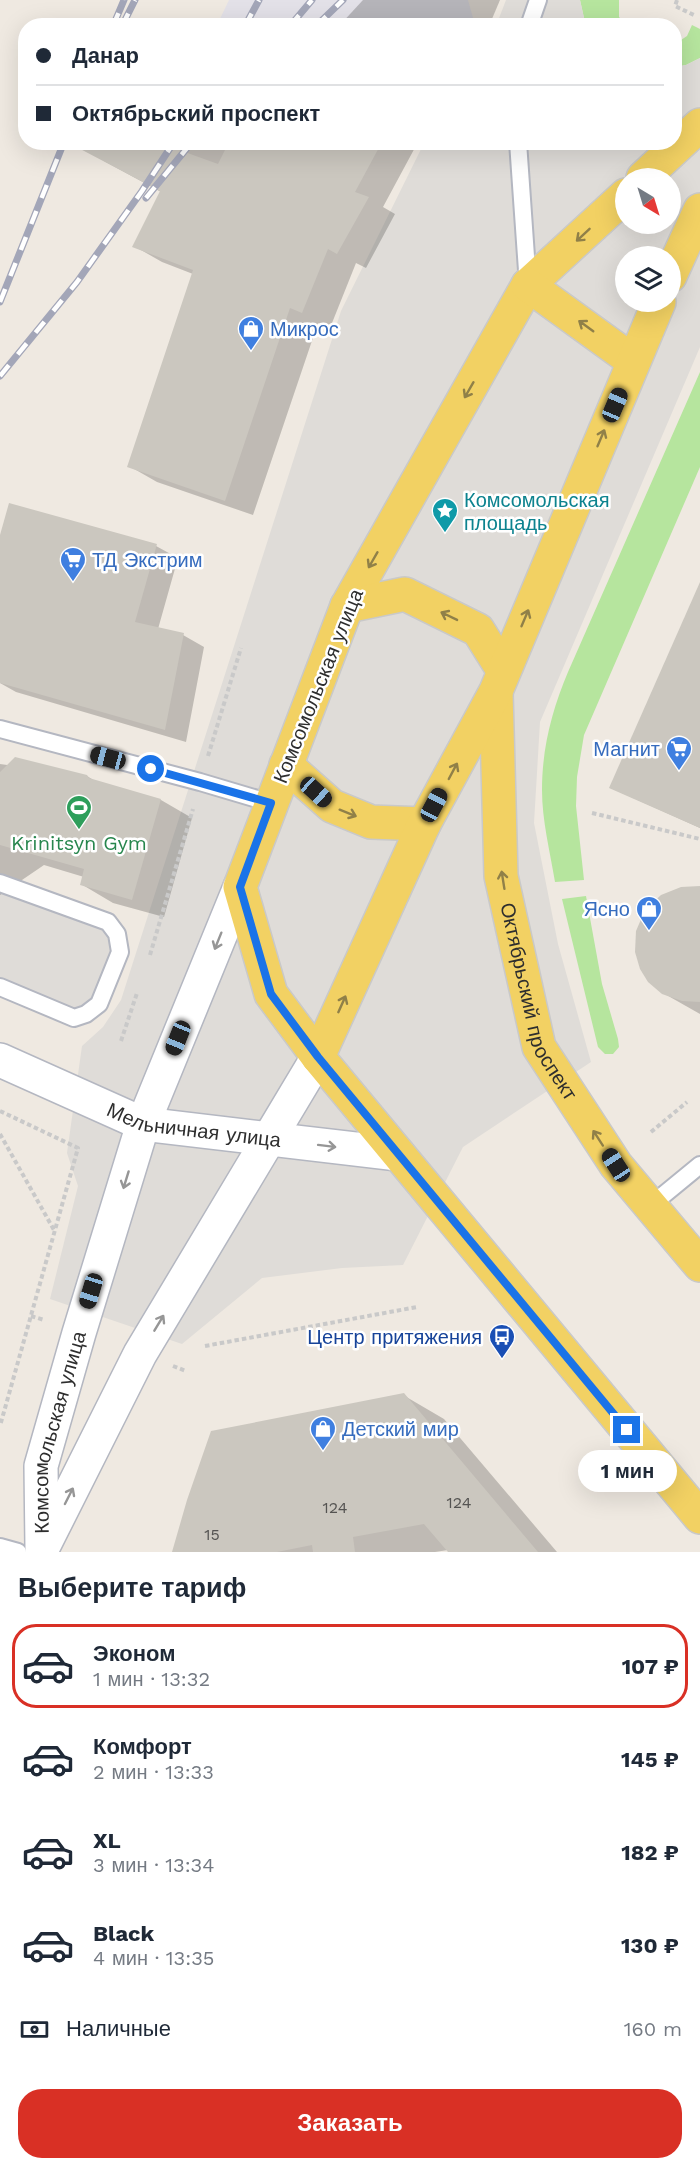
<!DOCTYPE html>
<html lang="ru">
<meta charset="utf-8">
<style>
body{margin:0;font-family:"Work Sans",sans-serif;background:#f6f6f7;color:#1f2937;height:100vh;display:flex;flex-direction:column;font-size:22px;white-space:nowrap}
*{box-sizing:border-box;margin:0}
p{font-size:20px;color:#747a83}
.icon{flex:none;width:33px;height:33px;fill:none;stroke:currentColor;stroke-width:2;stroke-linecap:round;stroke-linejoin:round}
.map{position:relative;height:1552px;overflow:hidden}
.side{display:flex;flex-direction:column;background:#fff;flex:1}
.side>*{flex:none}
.hud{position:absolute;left:18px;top:18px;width:664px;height:132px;border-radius:24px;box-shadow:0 6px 24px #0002;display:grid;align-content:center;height:132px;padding:0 18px;background:#fff}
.needle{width:39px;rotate:142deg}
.tools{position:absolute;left:615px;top:168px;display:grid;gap:12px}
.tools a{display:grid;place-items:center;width:66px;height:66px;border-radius:50%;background:#fff;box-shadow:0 6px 24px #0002;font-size:30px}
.end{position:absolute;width:27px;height:27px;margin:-14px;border:8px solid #1a73e8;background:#fff;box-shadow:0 0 0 3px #fff}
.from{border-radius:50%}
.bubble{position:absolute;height:42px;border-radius:21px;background:#fff;box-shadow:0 6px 24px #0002;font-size:20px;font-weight:700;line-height:42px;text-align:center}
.car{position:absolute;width:18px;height:36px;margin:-18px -9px;border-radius:8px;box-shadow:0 0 4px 2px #0007;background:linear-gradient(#222 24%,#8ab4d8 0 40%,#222 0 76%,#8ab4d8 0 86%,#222 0)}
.hud b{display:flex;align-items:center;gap:21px;height:57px;font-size:22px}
.hud b+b{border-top:2px solid #e0e1e3}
.hud i{width:15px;height:15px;background:#1f2937}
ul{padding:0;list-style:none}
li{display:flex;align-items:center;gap:18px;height:84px;margin:0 12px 9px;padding:0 6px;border:3px solid transparent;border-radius:24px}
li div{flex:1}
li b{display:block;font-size:22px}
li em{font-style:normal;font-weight:700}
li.current{border-color:#d93025}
li>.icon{width:54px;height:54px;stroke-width:1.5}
h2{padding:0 18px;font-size:27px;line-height:72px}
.pay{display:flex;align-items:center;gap:15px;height:66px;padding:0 18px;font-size:22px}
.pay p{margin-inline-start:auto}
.primary-button{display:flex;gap:12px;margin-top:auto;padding:12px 18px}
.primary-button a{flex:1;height:69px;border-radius:24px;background:#d93025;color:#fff;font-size:24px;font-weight:700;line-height:69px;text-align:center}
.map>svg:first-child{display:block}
</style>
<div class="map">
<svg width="700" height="1552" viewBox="0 0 700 1552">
<rect width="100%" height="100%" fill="#efe9e1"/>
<path fill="#e3e1e8" d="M 229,0 L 468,0 L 475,25 L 217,25 Z"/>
<g fill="#b6e59e">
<path d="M 580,0 L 619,0 L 619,17 L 626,25 L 589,25 L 584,18 Z"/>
<path d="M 692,25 L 700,29 L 700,58 L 686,65 L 675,67 L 675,44 L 687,36 Z"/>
<path d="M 700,372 L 700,467 L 584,735 L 577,777 L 576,806 L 584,880 L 555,882 C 550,851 542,821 542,790 C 542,748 552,710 568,672 Z"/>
<path d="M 586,896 L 602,984 L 618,1039 L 619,1047 L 613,1054 L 605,1054 L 598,1047 L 562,899 Z"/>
</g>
<g fill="#dfdcd8" fill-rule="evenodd">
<path d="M 506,0 L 580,0 L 584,18 L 589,25 L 496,26 Z"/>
<path d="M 700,58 L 700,347 L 540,722 L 534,823 L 558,944 L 591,1062 L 463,1147 L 403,1265 L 342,1268 L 262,1278 L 182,1344 L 50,1299 L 78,1186 L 67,1153 L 82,1046 L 103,1027 L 121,1000 L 341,311 L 424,143 L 675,142 L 675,67 L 686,65 ZM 626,178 L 670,178 L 670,224 L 626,224 ZM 626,256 L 670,256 L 670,302 L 626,302 Z"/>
<path d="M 0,883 L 108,922 L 120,952 L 86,1014 L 0,987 Z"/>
</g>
<g fill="#0003">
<path d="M 363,0 L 500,0 L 489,26 L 339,26 Z"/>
<path d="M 114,142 L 418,142 L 383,207 L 395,214 L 366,268 L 356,263 L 330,328 L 318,323 L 253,515 L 157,482 L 129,466 L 193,274 L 162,262 L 134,246 L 161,192 L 104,161 Z"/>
<path d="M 0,541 L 156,546 L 178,558 L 158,629 L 183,635 L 204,647 L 186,742 L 16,692 L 0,683 Z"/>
<path d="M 700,585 L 700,828 L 611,788 Z"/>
<path d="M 0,764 L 87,776 L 95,781 L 161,800 L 192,818 L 164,917 L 113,903 L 81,884 L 84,877 L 44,865 L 0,895 Z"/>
<path d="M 700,918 L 700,1014 L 663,993 Z"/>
<path d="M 403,1395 L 444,1419 L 557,1552 L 449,1552 L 448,1550 L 435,1552 L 174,1552 Z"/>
</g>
<g fill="#cbc7bf">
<path d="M 67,142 L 157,142 L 218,164 L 229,142 L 382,142 L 355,192 L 369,197 L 337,254 L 328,249 L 302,313 L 290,308 L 225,501 L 127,467 L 193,270 L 132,247 L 160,191 Z"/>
<path d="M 9,503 L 157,544 L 135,622 L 184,633 L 165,730 L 0,683 L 0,535 Z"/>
<path d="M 700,582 L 700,828 L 609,788 Z"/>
<path d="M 15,757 L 87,775 L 89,778 L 161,799 L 132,900 L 80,885 L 84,869 L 0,845 L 0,772 Z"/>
<path d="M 700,886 L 700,1002 L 682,1001 L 662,994 L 648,982 L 640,969 L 635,952 L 636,931 L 645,910 L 661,895 L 681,887 Z"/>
<path d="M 404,1393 L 538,1552 L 448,1552 L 424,1524 L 353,1537 L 355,1552 L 313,1552 L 312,1545 L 277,1552 L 172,1552 L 187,1500 L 211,1431 Z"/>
</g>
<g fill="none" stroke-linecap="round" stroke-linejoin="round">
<defs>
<g id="service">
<path d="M 529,26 L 538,0"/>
<path d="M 518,142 L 528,285"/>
<path d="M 0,729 L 200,782 L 271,803"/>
<path d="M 0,883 L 108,922 L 117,934 L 120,952 L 99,1004 L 86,1014 L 74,1018 L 0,987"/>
<path d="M 650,1206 L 700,1165"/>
<path d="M 0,1547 L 18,1552"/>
</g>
<g id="secondary">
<path id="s1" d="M 0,1060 L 143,1124 L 398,1154"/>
<path d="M 44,1545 L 140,1354 L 318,1057"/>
<path id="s2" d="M 42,1548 L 41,1466 L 79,1333 L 143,1124 L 240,887"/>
</g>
<g id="primary">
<path d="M 643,178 L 700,125"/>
<path d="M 626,195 L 528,285 L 347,606 L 240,887 L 271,994 L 318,1057 L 700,1517"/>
<path d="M 670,276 L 700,210"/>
<path d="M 528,285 L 633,361"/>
<path d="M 347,606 L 405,594 L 478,630 L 503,670"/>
<path id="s3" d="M 496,693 L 501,876 L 539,1047 L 616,1165 L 700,1265"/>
<path d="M 286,765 L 332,806 L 371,822 L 424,824"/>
<path d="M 318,1057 L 424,824 L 496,691 L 659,302"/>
</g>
</defs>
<use href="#service" stroke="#b4b7c1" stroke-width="20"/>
<use href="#secondary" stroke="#b4b7c1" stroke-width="36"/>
<use href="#primary" stroke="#c9c9c9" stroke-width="36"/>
<g stroke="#c9c9c9" stroke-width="4" stroke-dasharray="4.5 3" stroke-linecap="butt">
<path d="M 677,0 L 675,6 L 696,16"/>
<path d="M 208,756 L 241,648"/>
<path d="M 592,813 L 700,839"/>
<path d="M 150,955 L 193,809"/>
<path d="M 121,1041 L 137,993"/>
<path d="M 0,1111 L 78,1148 L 0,1426"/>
<path d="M 651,1132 L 687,1102"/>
<path d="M 0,1134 L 54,1230"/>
<path d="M 31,1316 L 44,1320"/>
<path d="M 205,1346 L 417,1307"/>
<path d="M 173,1366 L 186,1371"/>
</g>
<use href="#service" stroke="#fff" stroke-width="16"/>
<use href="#secondary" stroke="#fff" stroke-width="33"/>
<use href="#primary" stroke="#f2d163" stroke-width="33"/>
<defs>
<g id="rail">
<path d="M 113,26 L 124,0"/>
<path d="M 122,26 L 135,0"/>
<path d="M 245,26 L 259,0"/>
<path d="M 290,26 L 312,0"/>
<path d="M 316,26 L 343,0"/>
<path d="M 146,198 L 192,142"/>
<path d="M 0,302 L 64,142"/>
<path d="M 0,376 L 77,282 L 142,191 L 174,142"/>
</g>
</defs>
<use href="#rail" stroke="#a3a6b8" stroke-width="7"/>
<use href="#rail" stroke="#fff" stroke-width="4.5" stroke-dasharray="14" stroke-linecap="butt"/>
</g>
<defs><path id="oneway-shaft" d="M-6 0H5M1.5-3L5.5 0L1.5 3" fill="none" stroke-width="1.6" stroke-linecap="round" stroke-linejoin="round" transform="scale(1.5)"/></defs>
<g stroke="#908048">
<use href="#oneway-shaft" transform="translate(583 235) rotate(137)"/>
<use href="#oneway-shaft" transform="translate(586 326) rotate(-144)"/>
<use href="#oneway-shaft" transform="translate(469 390) rotate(120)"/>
<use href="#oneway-shaft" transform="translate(601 438) rotate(-67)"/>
<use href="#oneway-shaft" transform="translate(373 560) rotate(120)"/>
<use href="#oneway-shaft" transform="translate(449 616) rotate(-154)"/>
<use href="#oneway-shaft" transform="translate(525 618) rotate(-67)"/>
<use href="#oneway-shaft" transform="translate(453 771) rotate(-62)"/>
<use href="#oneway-shaft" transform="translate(348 813) rotate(22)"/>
<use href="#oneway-shaft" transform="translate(503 880) rotate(-99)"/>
<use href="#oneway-shaft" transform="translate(342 1004) rotate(-66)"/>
<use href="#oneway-shaft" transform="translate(598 1138) rotate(-123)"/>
</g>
<g stroke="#969696">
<use href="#oneway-shaft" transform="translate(218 941) rotate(112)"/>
<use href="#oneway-shaft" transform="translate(327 1146) rotate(7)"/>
<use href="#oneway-shaft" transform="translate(126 1180) rotate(107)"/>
<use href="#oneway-shaft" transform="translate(159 1323) rotate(-59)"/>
<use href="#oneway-shaft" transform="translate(69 1496) rotate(-63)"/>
</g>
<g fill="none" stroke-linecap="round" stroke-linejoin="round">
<path stroke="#1a73e8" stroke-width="8" d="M 151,769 L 271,803 L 240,887 L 271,994 L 318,1057 L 627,1430"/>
</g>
<defs>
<symbol id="shop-pin" viewBox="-11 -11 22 30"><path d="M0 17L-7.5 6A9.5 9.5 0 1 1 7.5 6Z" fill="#3f7fe0" stroke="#fff"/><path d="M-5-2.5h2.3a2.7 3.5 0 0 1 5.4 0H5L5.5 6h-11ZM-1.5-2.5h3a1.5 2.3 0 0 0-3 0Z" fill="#fff"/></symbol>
<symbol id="sight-pin" viewBox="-11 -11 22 30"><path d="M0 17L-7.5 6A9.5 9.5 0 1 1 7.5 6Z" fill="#0f9aa8" stroke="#fff"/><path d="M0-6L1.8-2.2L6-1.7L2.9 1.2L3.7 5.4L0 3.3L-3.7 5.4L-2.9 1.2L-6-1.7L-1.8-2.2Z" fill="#fff"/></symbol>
<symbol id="supermarket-pin" viewBox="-11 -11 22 30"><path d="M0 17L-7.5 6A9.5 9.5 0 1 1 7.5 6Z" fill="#3f7fe0" stroke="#fff"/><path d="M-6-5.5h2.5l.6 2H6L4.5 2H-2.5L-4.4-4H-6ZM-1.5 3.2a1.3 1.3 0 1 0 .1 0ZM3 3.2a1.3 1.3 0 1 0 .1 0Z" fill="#fff"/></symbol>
<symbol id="stadium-pin" viewBox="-11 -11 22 30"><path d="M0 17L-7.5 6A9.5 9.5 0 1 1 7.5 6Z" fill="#2e9e5b" stroke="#fff"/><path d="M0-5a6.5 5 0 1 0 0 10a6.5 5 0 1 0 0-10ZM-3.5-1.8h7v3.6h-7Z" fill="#fff"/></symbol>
<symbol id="bus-pin" viewBox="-11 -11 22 30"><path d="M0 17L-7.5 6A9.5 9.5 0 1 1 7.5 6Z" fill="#1a4fb4" stroke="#fff"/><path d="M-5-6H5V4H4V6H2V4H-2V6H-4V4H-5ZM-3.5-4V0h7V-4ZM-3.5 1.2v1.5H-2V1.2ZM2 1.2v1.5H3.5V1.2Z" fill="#fff"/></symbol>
</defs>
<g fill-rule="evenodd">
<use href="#shop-pin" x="236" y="314" width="30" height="40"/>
<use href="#sight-pin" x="430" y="496" width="30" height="40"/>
<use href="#supermarket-pin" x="58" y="545" width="30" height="40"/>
<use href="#supermarket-pin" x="664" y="734" width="30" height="40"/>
<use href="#stadium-pin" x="64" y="793" width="30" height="40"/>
<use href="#shop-pin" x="634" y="894" width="30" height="40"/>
<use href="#bus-pin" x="487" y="1322" width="30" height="40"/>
<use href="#shop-pin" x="308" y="1414" width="30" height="40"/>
</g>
<g text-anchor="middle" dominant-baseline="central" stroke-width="5" stroke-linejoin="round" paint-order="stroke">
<g font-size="16" fill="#555452">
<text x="459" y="1502">124</text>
<text x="335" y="1507">124</text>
<text x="212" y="1534">15</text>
</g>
<g font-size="20" fill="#366cbe" stroke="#fff" text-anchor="start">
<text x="270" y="329">Микрос</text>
<text x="92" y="560">ТД Экстрим</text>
<text x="660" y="749" text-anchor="end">Магнит</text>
<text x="630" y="909" text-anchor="end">Ясно</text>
<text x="342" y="1429">Детский мир</text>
</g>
<g font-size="20" fill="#0d838f" stroke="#fff" text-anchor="start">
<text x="464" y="500">Комсомольская<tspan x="464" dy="23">площадь</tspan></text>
</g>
<g font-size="20" fill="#2e2e2e" stroke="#fff">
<text transform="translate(318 686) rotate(-68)">Комсомольская улица</text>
<text stroke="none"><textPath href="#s3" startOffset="315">Октябрьский проспект</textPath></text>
<text stroke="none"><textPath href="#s1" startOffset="207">Мельничная улица</textPath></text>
<text stroke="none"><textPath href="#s2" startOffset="118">Комсомольская улица</textPath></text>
</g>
<g font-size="20" fill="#27864d" stroke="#fff">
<text x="79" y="843">Krinitsyn Gym</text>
</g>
<g font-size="20" fill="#164399" stroke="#fff" text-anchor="end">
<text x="482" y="1337">Центр притяжения</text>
</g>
</g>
</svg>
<div class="tools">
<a><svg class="needle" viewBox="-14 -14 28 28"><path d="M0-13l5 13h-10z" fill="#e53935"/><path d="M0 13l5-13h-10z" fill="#747a83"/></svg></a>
<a><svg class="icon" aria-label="layers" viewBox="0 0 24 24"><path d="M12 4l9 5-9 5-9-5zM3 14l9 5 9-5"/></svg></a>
</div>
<i class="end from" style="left:151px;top:769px"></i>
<i class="end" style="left:627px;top:1430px"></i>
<div class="bubble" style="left:578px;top:1450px;width:99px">1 мин</div>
<i class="car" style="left:615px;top:405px;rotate:23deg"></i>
<i class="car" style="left:108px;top:758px;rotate:285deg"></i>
<i class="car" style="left:316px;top:792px;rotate:132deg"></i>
<i class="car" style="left:434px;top:805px;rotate:28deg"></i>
<i class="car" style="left:178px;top:1038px;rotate:202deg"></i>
<i class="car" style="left:616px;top:1165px;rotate:327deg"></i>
<i class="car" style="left:91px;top:1291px;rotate:197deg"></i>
<div class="hud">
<b><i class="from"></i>Данар</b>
<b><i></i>Октябрьский проспект</b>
</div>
</div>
<section class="side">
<h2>Выберите тариф</h2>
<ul>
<li class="current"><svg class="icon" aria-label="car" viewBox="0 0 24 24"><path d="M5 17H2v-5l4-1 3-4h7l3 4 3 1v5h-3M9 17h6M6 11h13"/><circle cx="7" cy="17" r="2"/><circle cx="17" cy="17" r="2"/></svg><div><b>Эконом</b><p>1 мин · 13:32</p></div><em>107 ₽</em></li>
<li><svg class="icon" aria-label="car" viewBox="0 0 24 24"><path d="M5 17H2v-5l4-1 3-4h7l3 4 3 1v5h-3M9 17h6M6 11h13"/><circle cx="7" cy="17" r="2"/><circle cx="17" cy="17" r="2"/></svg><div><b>Комфорт</b><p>2 мин · 13:33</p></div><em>145 ₽</em></li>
<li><svg class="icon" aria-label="car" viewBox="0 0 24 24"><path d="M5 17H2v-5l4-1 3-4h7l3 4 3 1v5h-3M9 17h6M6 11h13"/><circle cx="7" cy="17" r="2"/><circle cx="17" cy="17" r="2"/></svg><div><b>XL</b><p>3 мин · 13:34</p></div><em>182 ₽</em></li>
<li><svg class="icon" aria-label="car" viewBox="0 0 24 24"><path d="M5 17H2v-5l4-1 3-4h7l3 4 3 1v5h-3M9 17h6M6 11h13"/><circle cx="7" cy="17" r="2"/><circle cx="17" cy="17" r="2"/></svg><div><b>Black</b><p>4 мин · 13:35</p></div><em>130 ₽</em></li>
</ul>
<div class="pay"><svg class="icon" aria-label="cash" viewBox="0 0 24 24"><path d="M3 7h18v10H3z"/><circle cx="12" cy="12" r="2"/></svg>Наличные<p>160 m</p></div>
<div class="primary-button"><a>Заказать</a></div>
</section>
